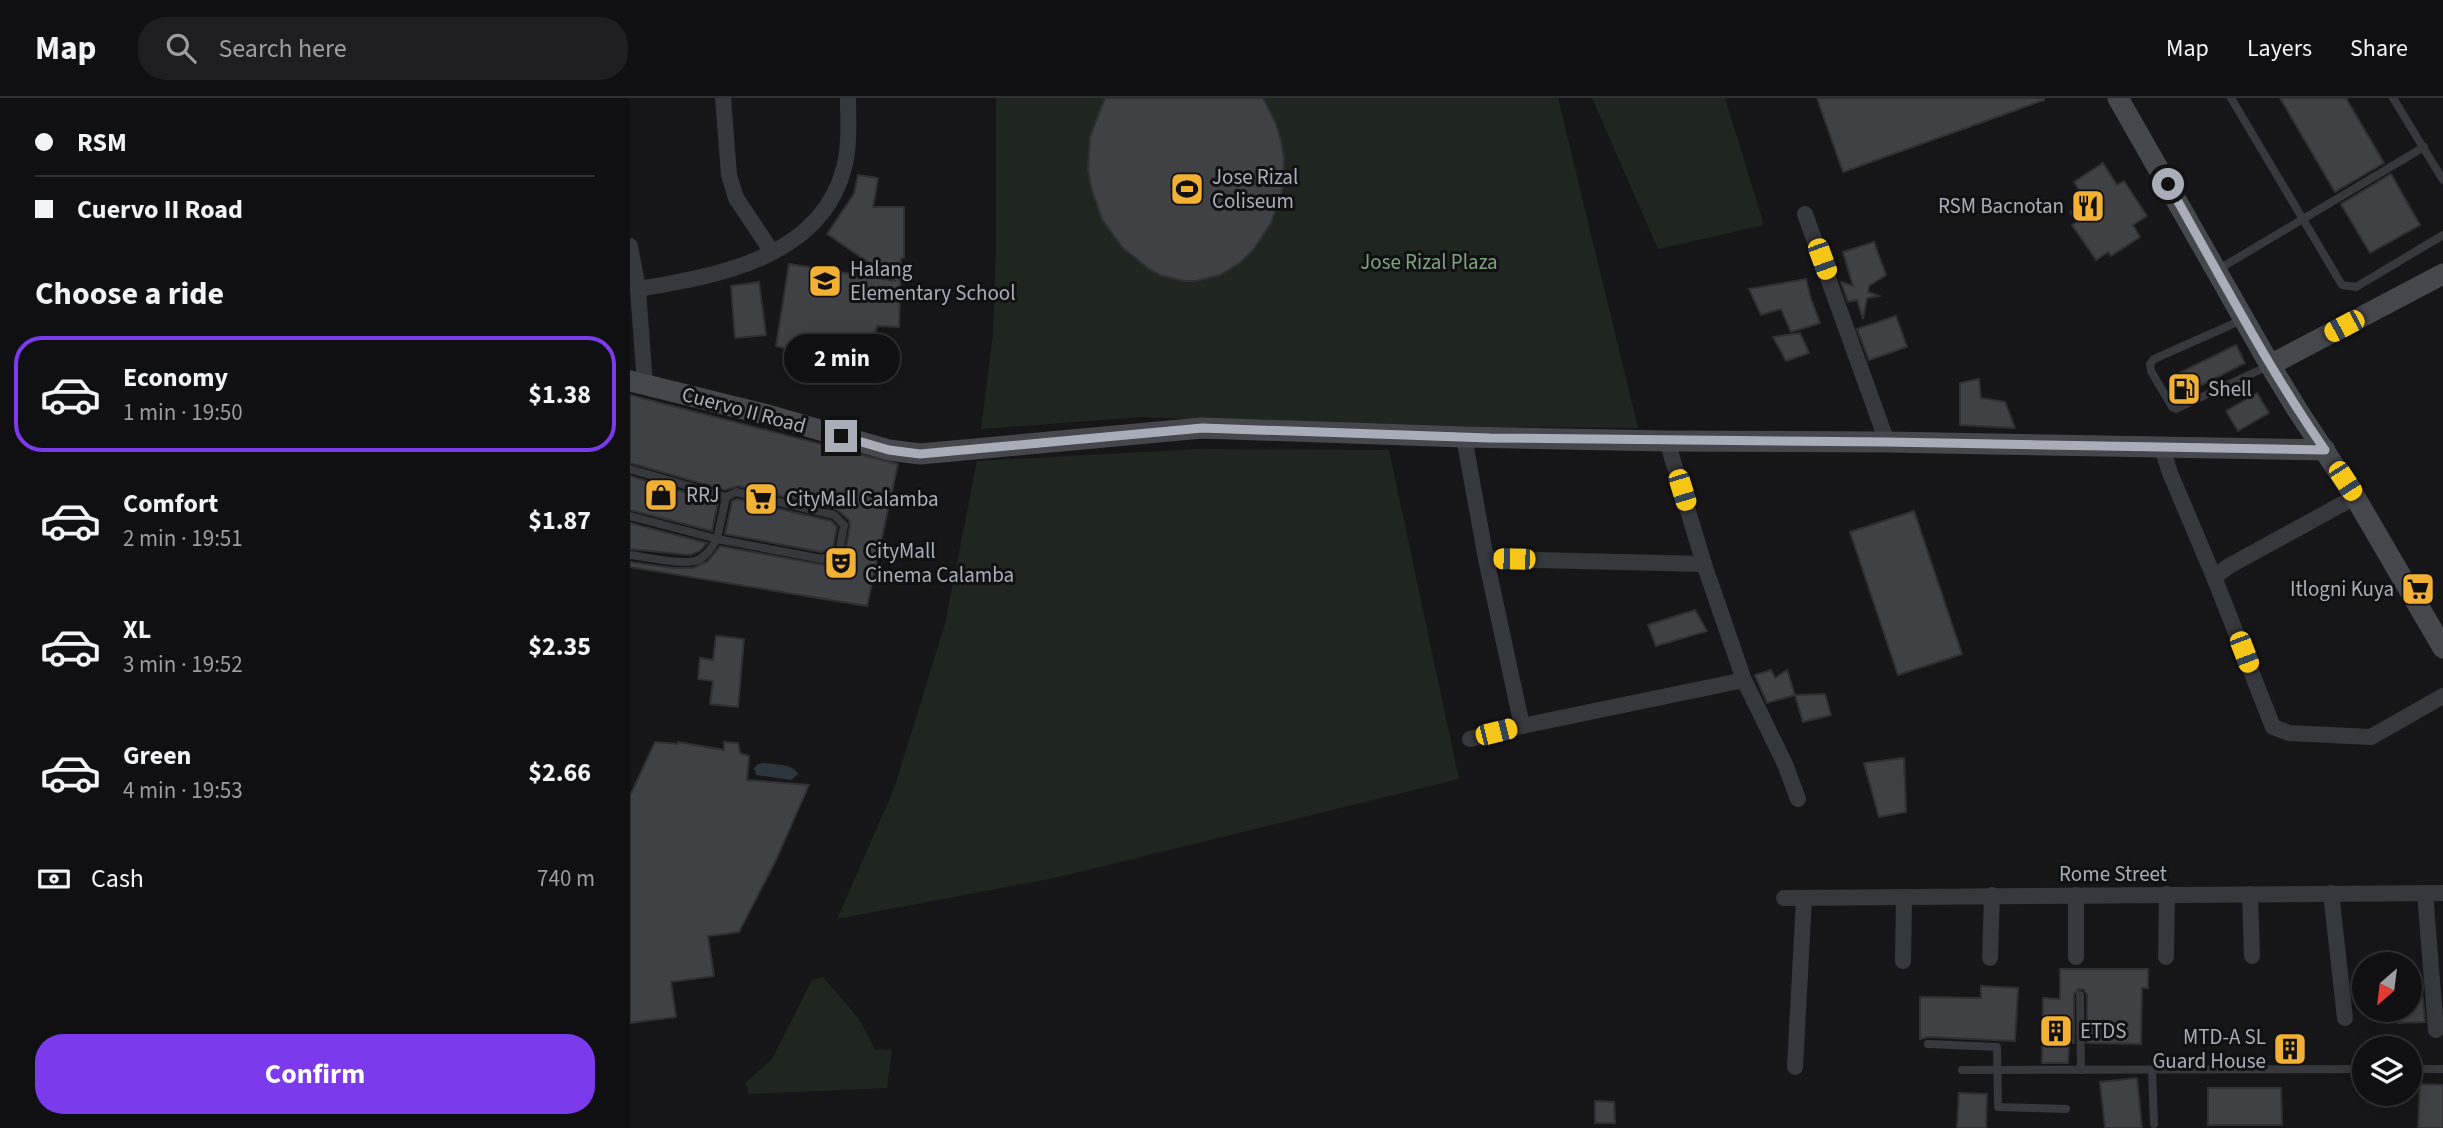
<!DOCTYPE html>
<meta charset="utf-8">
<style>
body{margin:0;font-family:"Source Sans 3",sans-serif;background:#1e1e20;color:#f1f3f6;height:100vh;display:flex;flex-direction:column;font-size:26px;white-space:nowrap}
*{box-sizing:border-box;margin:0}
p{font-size:23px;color:#9c9d9f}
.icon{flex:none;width:38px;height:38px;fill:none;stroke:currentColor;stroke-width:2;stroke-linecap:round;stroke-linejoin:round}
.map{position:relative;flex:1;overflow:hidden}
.drawer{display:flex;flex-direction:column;background:#101012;width:630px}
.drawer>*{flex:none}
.guide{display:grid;align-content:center;height:154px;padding:0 35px;background:#101012}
.needle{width:46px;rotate:208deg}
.controls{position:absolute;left:1722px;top:854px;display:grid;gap:14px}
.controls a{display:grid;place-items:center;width:70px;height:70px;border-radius:50%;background:#101012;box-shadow:0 4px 18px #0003,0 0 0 2px #303032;font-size:35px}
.end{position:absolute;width:32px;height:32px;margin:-16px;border:9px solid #a8adb8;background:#111;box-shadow:0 0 0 4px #111}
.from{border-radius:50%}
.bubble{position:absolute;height:49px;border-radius:24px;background:#101012;box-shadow:0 4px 18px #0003,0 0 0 2px #303032;font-size:23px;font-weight:700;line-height:49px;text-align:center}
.car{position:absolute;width:21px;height:42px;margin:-21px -10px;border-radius:9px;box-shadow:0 0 5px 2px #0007;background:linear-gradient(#f5c518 24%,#345 0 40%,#f5c518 0 76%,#345 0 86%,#f5c518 0)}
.guide b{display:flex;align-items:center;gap:24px;height:66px;font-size:26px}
.guide b+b{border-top:2px solid #303032}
.guide i{width:18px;height:18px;background:#f1f3f6}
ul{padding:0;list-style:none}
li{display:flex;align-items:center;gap:21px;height:116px;margin:0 14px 10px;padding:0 21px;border:4px solid transparent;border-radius:28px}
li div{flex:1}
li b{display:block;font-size:26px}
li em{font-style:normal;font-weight:700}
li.current{border-color:#7c3aed}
li>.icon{width:63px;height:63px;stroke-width:1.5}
h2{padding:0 35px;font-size:32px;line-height:84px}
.pay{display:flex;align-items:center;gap:18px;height:77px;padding:0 35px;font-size:26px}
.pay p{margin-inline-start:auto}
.button{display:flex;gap:14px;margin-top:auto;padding:14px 35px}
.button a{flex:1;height:80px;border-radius:28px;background:#7c3aed;color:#fff;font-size:28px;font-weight:700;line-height:80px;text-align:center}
header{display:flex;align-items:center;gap:42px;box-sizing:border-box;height:98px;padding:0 35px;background:#101012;border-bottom:2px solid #303032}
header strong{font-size:33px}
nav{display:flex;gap:38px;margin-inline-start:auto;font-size:24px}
.search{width:490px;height:63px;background:#1e1e20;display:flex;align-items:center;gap:18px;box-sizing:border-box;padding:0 24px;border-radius:28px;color:#9c9d9f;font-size:26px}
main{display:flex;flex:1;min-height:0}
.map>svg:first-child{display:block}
</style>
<header>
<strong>Map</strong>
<div class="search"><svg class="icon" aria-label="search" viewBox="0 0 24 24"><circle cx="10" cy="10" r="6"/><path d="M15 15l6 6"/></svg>Search here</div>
<nav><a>Map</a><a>Layers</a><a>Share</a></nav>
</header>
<main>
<section class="drawer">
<div class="guide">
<b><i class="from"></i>RSM</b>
<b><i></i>Cuervo II Road</b>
</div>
<h2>Choose a ride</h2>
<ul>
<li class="current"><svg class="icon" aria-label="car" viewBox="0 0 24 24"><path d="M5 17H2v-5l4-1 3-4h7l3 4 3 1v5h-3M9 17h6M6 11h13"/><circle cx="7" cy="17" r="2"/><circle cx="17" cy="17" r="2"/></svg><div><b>Economy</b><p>1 min · 19:50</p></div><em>$1.38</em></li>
<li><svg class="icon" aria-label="car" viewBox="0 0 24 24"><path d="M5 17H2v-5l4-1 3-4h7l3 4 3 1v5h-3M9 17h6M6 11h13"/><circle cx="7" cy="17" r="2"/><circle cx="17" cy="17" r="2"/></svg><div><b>Comfort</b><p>2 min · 19:51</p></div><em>$1.87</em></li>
<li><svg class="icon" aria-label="car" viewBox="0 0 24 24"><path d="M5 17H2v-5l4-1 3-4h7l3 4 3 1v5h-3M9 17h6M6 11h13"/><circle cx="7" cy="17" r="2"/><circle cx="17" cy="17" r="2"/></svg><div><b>XL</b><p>3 min · 19:52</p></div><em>$2.35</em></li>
<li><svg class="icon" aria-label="car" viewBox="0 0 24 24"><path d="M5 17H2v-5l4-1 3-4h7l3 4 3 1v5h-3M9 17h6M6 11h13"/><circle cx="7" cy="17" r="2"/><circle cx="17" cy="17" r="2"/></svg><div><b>Green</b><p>4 min · 19:53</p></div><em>$2.66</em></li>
</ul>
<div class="pay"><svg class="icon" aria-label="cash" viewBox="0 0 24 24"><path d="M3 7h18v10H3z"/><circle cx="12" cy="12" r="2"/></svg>Cash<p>740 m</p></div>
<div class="button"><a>Confirm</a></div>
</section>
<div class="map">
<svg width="1813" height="1030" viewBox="0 0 1813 1030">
<rect width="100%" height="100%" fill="#161618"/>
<g fill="#1e261f">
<path d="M 366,0 L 928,0 L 1008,330 L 691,327 L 512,319 L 351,331 L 363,236 L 366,150 Z"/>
<path d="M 962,0 L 1095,0 L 1134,127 L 1028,151 Z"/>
<path d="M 569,351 L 759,352 L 829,681 L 429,779 L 207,821 L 264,691 L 315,526 L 347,363 Z"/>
<path d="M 193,879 L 229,921 L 245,951 L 262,952 L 257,990 L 119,996 L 115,985 L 142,961 L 182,882 Z"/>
</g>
<path fill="#2c353c" d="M 134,665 C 146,667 162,665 168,676 L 161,682 L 126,677 L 124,670 L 128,666 Z"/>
<g fill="#404145" stroke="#303034" stroke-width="2">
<path d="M 475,0 L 633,0 L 646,26 L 651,43 L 654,60 L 652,93 L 641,125 L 623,152 L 611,164 L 590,177 L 566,183 L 554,183 L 530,177 L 519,171 L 492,149 L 472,121 L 461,89 L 458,72 L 460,39 Z"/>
<path d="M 1187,0 L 1414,0 L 1414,2 L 1213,74 Z"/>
<path d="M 1650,0 L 1716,0 L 1754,65 L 1705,94 Z"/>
<path d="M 1473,65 L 1487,87 L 1494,83 L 1517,118 L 1503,127 L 1510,139 L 1481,158 L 1478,154 L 1466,162 L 1442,127 L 1447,124 L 1440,114 L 1457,103 L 1444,84 Z"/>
<path d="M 1761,76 L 1790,127 L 1740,155 L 1711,106 Z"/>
<path d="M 228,77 L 248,80 L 243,109 L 274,109 L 274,160 L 271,160 L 269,229 L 247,228 L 236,271 L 146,248 L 159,166 L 266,183 L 197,136 L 224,96 Z"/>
<path d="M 1244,144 L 1256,177 L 1239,188 L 1238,194 L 1249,198 L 1237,200 L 1233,221 L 1227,202 L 1218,204 L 1211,184 L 1223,188 L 1213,154 Z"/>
<path d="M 1176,181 L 1181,201 L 1190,225 L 1161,234 L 1151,211 L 1131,217 L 1119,191 Z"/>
<path d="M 129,184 L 136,237 L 105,240 L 101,188 Z"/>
<path d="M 1266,218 L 1277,249 L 1239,262 L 1227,231 Z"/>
<path d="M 1170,235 L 1179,255 L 1156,263 L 1143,239 Z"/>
<path d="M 1606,247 L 1615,265 L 1552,297 L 1543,278 Z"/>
<path d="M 1349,281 L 1351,300 L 1375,304 L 1385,330 L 1330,327 L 1330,285 Z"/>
<path d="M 1627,295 L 1639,315 L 1608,333 L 1596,313 Z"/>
<path d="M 0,297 L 268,366 L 237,508 L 0,469 L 0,464 L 44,470 L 63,470 L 78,463 L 90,448 L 194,467 L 214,459 L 220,428 L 219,422 L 206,411 L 108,388 L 95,392 L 0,365 Z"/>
<path d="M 0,378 L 88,404 L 82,433 L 0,412 Z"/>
<path d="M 107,401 L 201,423 L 207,429 L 203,450 L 191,454 L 95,436 L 102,403 Z"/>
<path d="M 1284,413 L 1332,556 L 1268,577 L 1220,434 Z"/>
<path d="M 0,425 L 77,445 L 70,453 L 60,457 L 0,451 Z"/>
<path d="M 1065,512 L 1077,533 L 1026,548 L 1018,527 Z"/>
<path d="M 86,538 L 114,541 L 108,609 L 80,606 L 83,583 L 68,581 L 70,560 L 83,562 Z"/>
<path d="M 1141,572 L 1145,580 L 1157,572 L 1165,597 L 1137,605 L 1125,577 Z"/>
<path d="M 1195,596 L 1201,617 L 1173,624 L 1165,597 Z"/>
<path d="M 25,644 L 48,646 L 48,644 L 94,652 L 94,644 L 108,645 L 110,655 L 119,658 L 117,682 L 179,687 L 146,762 L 109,834 L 78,838 L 84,878 L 41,884 L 46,919 L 0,925 L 0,698 Z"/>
<path d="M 1274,660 L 1276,714 L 1249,719 L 1234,665 Z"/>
<path d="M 1430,871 L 1518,871 L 1518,890 L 1512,890 L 1511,946 L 1457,945 L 1457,897 L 1454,892 L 1449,891 L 1444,896 L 1444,945 L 1439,945 L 1438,965 L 1412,965 L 1413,900 L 1430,901 Z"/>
<path d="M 1351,888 L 1388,890 L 1385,943 L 1298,939 L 1290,941 L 1290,899 L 1351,900 Z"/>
<path d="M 1793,900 L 1795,924 L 1768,925 L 1768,912 L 1780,912 L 1780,901 Z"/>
<path d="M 1648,940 L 1672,940 L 1673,962 L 1649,963 Z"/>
<path d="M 1507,980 L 1512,1030 L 1475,1030 L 1470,984 Z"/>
<path d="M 1790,986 L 1813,987 L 1813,1030 L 1788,1030 Z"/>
<path d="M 1578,990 L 1651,990 L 1652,1027 L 1578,1027 Z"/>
<path d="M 1329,995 L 1357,996 L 1356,1030 L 1327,1030 Z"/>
<path d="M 965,1003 L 984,1004 L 985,1025 L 965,1025 Z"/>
</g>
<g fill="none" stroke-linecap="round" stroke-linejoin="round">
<g stroke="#37383d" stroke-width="8">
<path d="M 1601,0 L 1712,187 L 1726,189 L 1813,137"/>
<path d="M 1763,0 L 1813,82"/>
<path d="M 1589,171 L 1794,49"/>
<path d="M 1612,222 L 1524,261 L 1520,266 L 1521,273 L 1542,309 L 1546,311 L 1638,268"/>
<path d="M 0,371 L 96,399 L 106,394 L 204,417 L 214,427 L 209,455 L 192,461 L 87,441 C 82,449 77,458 68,462 C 53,468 17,459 0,457"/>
<path d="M 0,418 L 87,441 L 96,399"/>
<path d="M 1450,897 L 1451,972"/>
<path d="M 1298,946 L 1367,949 L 1368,1009 L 1436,1011"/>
<path d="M 1780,971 L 1813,971"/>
<path d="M 1332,972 L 1734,971"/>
<path d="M 1522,972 L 1524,1026"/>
</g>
<g stroke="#37383d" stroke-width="16">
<path d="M 93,0 L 99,77 L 106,100 L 142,154"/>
<path d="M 1175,116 L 1257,344"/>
<path d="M 0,148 L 8,191 L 15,287"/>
<path d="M 8,191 C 87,178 191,160 214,70 C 220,48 218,23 218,0"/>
<path d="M 834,339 L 856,461 L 892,628"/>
<path d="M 1037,343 L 1074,466 L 1114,582 L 1155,666 L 1168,701"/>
<path d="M 1532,350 L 1540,375 L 1584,479"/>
<path d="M 1725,399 L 1599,468 L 1584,479 L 1643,629 L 1659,635 L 1741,639 L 1813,598"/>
<path d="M 856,461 L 1074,466"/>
<path d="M 840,641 L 892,628 L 1114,582"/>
<path d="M 1701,795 L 1715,920"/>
<path d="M 1795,795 L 1806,932"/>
<path d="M 1620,796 L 1622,858"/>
<path d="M 1446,797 L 1446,859"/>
<path d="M 1154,800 L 1813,795"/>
<path d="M 1536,859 L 1537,796"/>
<path d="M 1360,860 L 1362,797"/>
<path d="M 1273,863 L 1274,799"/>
<path d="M 1165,969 L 1174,801"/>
</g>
<g stroke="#45474d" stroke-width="21">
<path d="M 1488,0 L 1640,267 L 1668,313 L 1725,399 L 1813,550"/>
<path d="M 1640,267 L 1813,176"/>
<path d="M 0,283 L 138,317 L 259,352 L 290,356 L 572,330 L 834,339 L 1037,343 L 1257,344 L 1695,352"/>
</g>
</g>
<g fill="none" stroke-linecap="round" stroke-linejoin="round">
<path stroke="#a8adb8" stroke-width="9" d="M 211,338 L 259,352 L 290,356 L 572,330 L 859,340 L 1258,344 L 1695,352 C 1636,267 1589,175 1538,86"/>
</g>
<defs>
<symbol id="stadium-square" viewBox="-11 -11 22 22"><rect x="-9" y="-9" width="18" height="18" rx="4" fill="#f2b134" stroke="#111113"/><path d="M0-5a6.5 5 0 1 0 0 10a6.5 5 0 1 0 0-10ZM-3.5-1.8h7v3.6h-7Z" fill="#111"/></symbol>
<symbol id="restaurant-square" viewBox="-11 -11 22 22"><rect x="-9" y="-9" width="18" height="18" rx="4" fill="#f2b134" stroke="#111113"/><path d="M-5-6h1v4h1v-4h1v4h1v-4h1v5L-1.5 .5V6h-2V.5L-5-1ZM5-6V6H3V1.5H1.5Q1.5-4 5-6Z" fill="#111"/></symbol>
<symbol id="school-square" viewBox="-11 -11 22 22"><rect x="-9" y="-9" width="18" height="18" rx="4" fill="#f2b134" stroke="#111113"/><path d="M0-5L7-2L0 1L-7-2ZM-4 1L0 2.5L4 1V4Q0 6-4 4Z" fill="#111"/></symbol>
<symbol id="fuel-square" viewBox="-11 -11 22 22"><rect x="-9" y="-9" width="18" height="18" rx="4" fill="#f2b134" stroke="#111113"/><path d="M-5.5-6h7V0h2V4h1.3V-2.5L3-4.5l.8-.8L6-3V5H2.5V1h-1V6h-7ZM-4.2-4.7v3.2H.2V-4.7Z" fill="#111"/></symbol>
<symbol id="shop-square" viewBox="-11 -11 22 22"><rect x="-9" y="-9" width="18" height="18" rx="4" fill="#f2b134" stroke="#111113"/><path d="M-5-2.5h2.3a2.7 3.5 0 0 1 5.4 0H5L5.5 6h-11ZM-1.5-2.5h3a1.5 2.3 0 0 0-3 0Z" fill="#111"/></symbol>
<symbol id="supermarket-square" viewBox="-11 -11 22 22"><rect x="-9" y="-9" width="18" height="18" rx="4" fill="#f2b134" stroke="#111113"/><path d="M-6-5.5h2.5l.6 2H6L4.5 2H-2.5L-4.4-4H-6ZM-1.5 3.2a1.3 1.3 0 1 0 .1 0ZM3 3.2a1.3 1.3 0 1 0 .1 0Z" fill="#111"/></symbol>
<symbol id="theatre-square" viewBox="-11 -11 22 22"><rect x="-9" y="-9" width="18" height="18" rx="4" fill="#f2b134" stroke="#111113"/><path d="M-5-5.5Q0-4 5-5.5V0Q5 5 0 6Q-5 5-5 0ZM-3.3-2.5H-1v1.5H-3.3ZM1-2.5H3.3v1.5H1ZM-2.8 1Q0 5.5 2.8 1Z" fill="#111"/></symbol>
<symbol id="building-square" viewBox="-11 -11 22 22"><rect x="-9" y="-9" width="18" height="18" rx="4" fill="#f2b134" stroke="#111113"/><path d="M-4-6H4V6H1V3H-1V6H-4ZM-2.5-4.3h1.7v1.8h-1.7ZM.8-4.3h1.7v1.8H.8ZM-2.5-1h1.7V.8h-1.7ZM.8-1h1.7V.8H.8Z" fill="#111"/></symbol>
</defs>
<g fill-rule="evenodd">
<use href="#stadium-square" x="538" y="72" width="38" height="38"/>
<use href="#restaurant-square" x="1439" y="89" width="38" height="38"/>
<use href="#school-square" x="176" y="164" width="38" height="38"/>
<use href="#fuel-square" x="1535" y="272" width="38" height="38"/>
<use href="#shop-square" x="12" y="378" width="38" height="38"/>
<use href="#supermarket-square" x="112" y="382" width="38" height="38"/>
<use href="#theatre-square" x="192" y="446" width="38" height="38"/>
<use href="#supermarket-square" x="1769" y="472" width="38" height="38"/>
<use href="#building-square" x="1407" y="914" width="38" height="38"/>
<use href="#building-square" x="1641" y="932" width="38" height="38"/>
</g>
<g text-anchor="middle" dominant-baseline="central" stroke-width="6" stroke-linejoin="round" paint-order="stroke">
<g font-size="21" fill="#a8adb8" stroke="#111113" text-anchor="start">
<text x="582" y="79">Jose Rizal<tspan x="582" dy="24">Coliseum</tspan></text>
<text x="1434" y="108" text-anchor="end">RSM Bacnotan</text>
<text x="220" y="171">Halang<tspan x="220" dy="24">Elementary School</tspan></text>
<text x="1578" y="291">Shell</text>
<text x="56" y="397">RRJ</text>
<text x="156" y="401">CityMall Calamba</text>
<text x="235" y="453">CityMall<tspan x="235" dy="24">Cinema Calamba</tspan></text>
<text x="1764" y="491" text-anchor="end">Itlogni Kuya</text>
<text x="1450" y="933">ETDS</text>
<text x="1636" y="939" text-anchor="end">MTD-A SL<tspan x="1636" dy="24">Guard House</tspan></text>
</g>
<g font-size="21" fill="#7fa381" stroke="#111113">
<text x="799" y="164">Jose Rizal Plaza</text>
</g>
<g font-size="21" fill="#a8adb8" stroke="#111113">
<text transform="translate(114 312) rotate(15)">Cuervo II Road</text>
<text x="1483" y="776">Rome Street</text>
</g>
</g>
</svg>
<div class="controls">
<a><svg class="needle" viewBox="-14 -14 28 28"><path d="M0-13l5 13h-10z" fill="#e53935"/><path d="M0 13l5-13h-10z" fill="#9c9d9f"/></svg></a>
<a><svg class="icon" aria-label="layers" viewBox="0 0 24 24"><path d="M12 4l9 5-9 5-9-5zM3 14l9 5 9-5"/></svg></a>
</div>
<i class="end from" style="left:1538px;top:86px"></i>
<i class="end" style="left:211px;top:338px"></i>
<div class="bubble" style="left:154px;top:236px;width:116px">2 min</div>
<i class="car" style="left:1192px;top:161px;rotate:160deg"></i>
<i class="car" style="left:1714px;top:228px;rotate:242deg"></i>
<i class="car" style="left:1715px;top:383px;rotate:147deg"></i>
<i class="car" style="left:1052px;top:392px;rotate:163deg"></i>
<i class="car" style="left:884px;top:461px;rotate:271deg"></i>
<i class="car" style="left:1614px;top:554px;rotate:159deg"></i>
<i class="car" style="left:866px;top:634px;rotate:76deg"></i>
</div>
</main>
